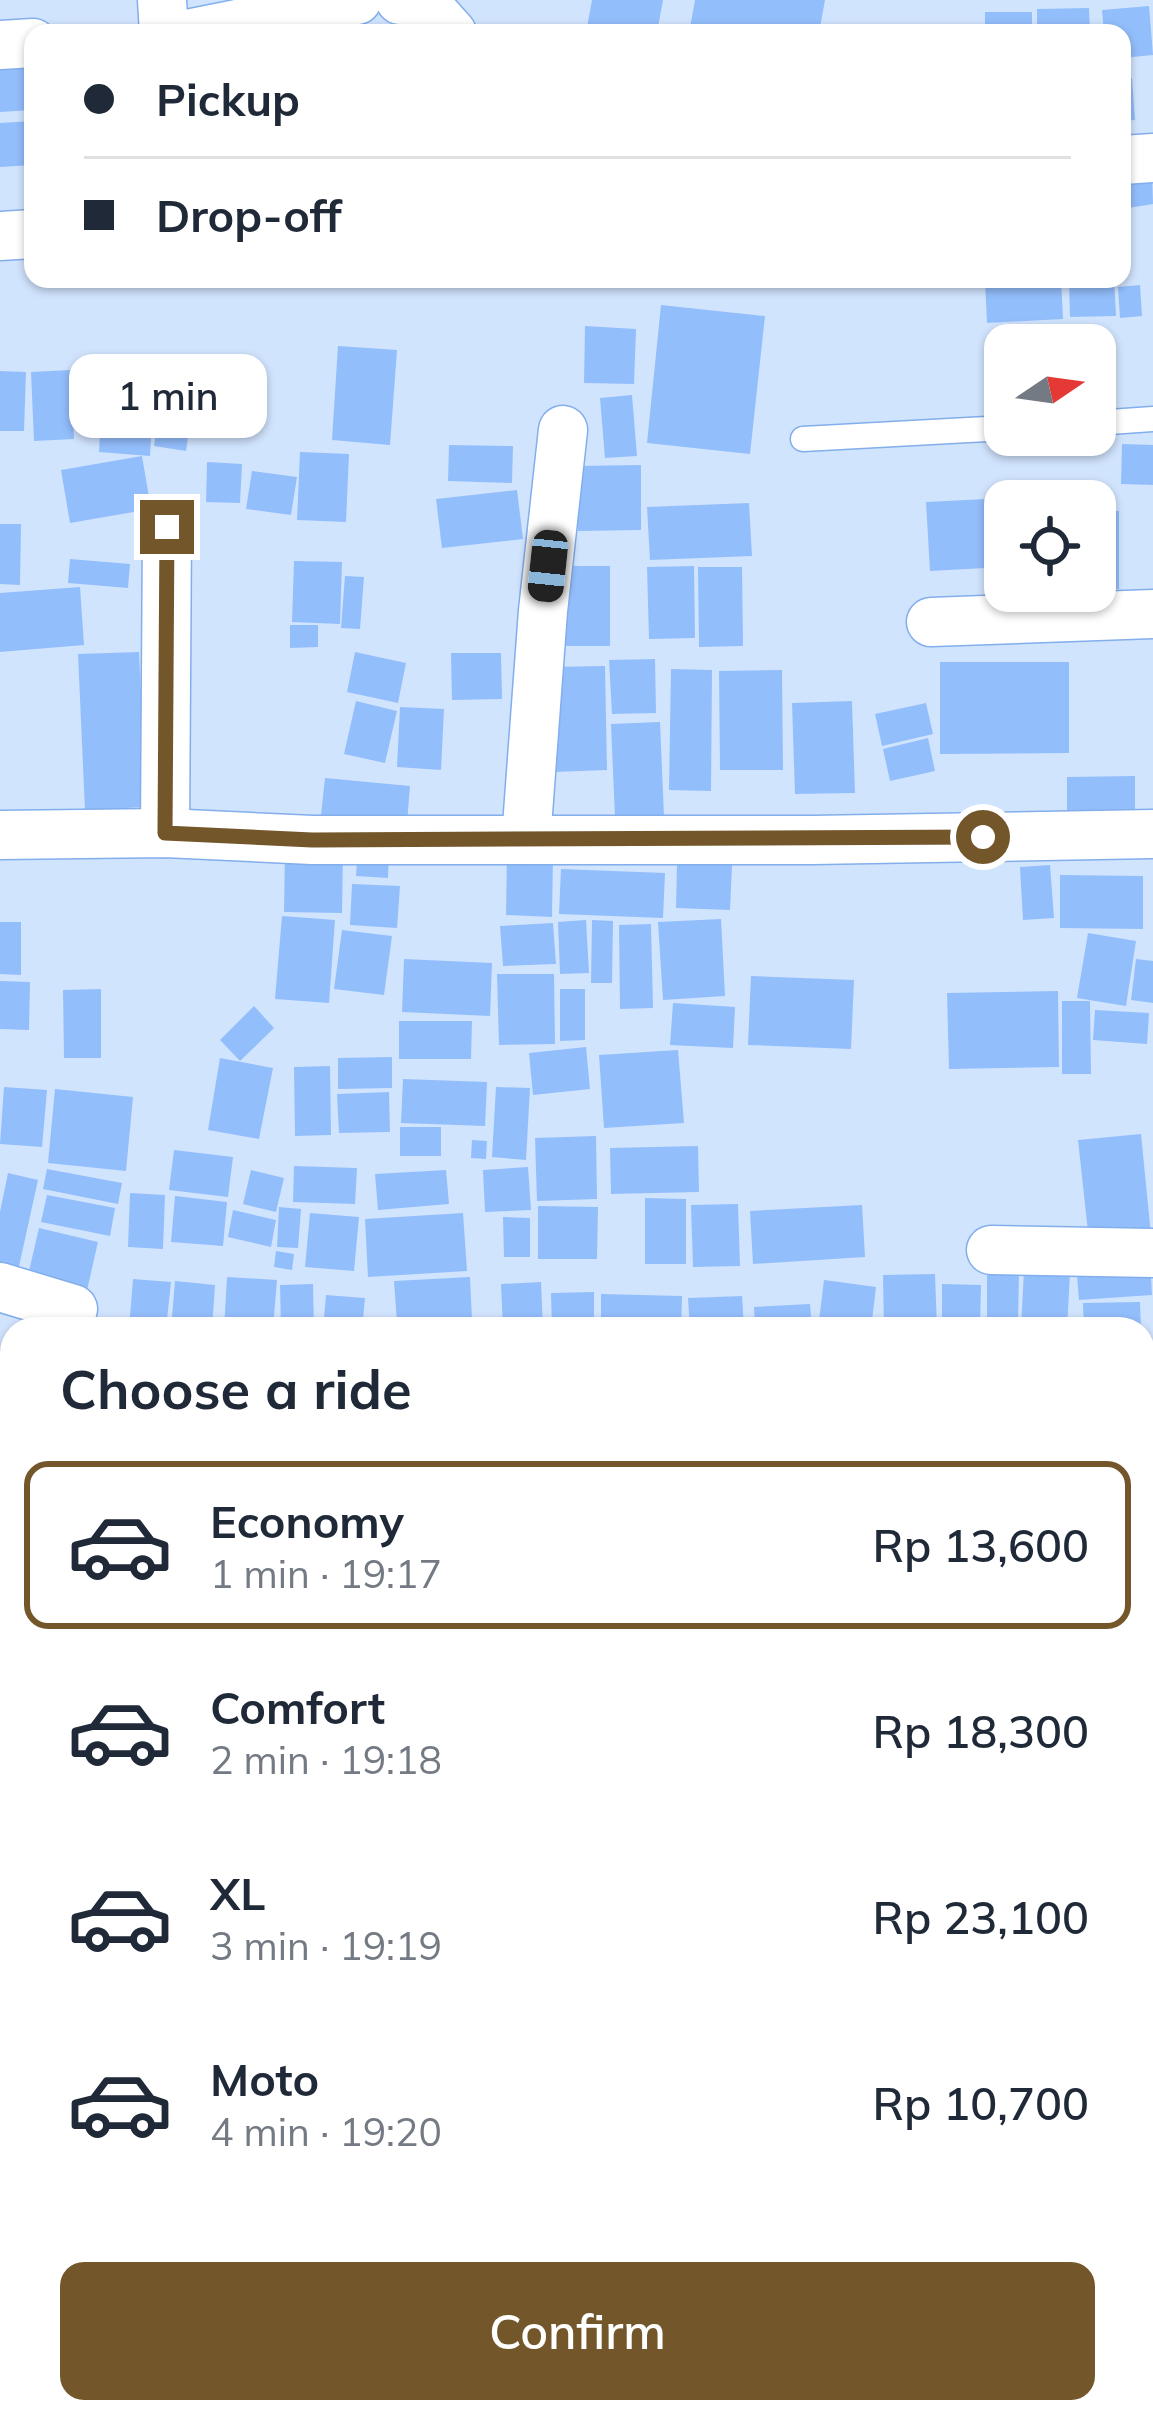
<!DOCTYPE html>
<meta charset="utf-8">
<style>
body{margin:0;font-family:Mulish,sans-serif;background:#f2f2f3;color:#1f2937;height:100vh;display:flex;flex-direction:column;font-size:45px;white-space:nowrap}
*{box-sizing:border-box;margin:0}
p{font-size:39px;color:#747a83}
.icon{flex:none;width:66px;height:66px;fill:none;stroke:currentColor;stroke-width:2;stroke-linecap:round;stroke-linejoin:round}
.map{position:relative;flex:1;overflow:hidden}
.drawer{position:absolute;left:0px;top:1317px;width:1155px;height:1107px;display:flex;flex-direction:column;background:#fff;border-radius:36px 36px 0 0;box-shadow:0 3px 9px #0004}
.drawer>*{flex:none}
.hud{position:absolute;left:24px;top:24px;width:1107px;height:264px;border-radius:24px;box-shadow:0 3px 9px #0004;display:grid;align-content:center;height:264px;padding:0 60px;background:#fff}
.needle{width:78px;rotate:77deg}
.fabs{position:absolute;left:984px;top:324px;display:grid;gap:24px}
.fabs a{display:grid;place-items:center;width:132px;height:132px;border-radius:24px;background:#fff;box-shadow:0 3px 9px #0004;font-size:60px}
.end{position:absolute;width:54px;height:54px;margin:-27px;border:15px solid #73572a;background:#fff;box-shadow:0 0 0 6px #fff}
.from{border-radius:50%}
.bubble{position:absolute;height:84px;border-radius:24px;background:#fff;box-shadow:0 3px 9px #0004;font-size:39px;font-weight:600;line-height:84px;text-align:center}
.car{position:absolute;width:36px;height:72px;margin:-36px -18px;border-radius:15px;box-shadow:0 0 9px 3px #0007;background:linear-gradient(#222 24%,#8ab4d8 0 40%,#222 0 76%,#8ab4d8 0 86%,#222 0)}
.hud b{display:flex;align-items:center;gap:42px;height:114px;font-size:45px}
.hud b+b{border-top:3px solid #e0e1e3}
.hud i{width:30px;height:30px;background:#1f2937}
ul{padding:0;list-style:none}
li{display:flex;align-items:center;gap:36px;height:168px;margin:0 24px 18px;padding:0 36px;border:6px solid transparent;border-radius:24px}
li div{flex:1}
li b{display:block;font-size:45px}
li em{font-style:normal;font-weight:600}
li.current{border-color:#73572a}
li>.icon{width:108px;height:108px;stroke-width:1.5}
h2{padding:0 60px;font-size:54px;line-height:144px}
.action{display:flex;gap:24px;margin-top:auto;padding:24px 60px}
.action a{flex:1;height:138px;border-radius:24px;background:#73572a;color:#fff;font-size:48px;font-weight:600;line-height:138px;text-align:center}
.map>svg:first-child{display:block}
</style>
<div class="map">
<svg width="1153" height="2423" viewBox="0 0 1153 2423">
<rect width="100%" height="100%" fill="#d1e4fe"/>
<g fill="#93befc">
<path d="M 592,0 L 663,0 L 658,27 L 683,33 L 586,33 Z"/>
<path d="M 695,0 L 825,0 L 819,33 L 689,33 Z"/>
<path d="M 1149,6 L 1153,55 L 1122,58 L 1122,33 L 1104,33 L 1102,10 Z"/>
<path d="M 1089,8 L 1090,33 L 1037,33 L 1037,9 Z"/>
<rect x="985" y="12" width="47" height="21"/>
<path d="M 33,63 L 33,110 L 0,112 L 0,65 Z"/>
<path d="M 1122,78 L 1132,78 L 1135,120 L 1122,121 Z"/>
<path d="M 33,121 L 33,165 L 0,167 L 0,123 Z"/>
<path d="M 1152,171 L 1153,204 L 1122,209 L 1122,176 Z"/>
<path d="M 1061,279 L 1063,319 L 987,323 L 985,280 Z"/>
<path d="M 1069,279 L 1114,279 L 1116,316 L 1070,317 Z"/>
<path d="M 1140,285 L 1142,316 L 1120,318 L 1118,287 Z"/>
<path d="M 661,305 L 765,316 L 750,454 L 647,443 Z"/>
<path d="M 585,326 L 636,329 L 634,384 L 584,383 Z"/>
<path d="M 338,346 L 397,350 L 390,445 L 332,440 Z"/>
<path d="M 166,355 L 200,360 L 196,389 L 162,384 Z"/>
<path d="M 71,370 L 74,439 L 34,441 L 31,372 Z"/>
<path d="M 0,371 L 26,372 L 24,431 L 0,431 Z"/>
<path d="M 103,383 L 154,385 L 150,456 L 99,452 Z"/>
<path d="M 161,395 L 193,400 L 186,451 L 154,446 Z"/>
<path d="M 632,395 L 637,456 L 605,458 L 600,398 Z"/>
<path d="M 1122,444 L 1153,445 L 1153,485 L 1121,484 Z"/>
<path d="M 449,445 L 513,446 L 512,483 L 448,481 Z"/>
<path d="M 300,452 L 349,454 L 346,522 L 297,520 Z"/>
<path d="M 142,456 L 151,509 L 70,523 L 61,470 Z"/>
<path d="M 207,462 L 242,464 L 240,503 L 206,502 Z"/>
<path d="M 641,465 L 641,530 L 578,531 L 578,466 Z"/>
<path d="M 252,471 L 297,477 L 291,515 L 246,509 Z"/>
<path d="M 517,490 L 523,539 L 442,548 L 436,499 Z"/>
<path d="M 1005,498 L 1005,567 L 930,571 L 926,502 Z"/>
<path d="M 749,503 L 752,556 L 650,560 L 647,507 Z"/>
<rect x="1095" y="511" width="24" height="78"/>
<path d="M 0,524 L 21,524 L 20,585 L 0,584 Z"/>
<path d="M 70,559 L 130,564 L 128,588 L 68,583 Z"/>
<path d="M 294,561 L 342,562 L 340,624 L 292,622 Z"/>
<rect x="563" y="566" width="47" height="80"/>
<path d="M 694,566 L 695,638 L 649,639 L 647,567 Z"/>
<path d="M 698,567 L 742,567 L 743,646 L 699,647 Z"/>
<path d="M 345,576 L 364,577 L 360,629 L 341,628 Z"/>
<path d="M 80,587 L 84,645 L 0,652 L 0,593 Z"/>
<path d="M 290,625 L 318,625 L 318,647 L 290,648 Z"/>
<path d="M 139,652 L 146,807 L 85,810 L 78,654 Z"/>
<path d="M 355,652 L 406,663 L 398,703 L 347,692 Z"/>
<path d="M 451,653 L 501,653 L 502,699 L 452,700 Z"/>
<path d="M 655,659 L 656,713 L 612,714 L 609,660 Z"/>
<path d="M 940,662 L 1069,662 L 1069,753 L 940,754 Z"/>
<path d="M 605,666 L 607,770 L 553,772 L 550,667 Z"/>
<path d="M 671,669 L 712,670 L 711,791 L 669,790 Z"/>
<path d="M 782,670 L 783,770 L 720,770 L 719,671 Z"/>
<path d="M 356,701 L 397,711 L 385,763 L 344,754 Z"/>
<path d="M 852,701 L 855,793 L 795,794 L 792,703 Z"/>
<path d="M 926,703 L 933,734 L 882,746 L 875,714 Z"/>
<path d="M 400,707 L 444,709 L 441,770 L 397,767 Z"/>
<path d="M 660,722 L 664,816 L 615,818 L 611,724 Z"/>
<path d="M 928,738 L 935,771 L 890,781 L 883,749 Z"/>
<path d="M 1135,776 L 1135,818 L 1067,819 L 1067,777 Z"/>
<path d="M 325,778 L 410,786 L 407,823 L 321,815 Z"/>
<path d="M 358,848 L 389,850 L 388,878 L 356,876 Z"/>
<path d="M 285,851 L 343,852 L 342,913 L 284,912 Z"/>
<path d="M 507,851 L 553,853 L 552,917 L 506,915 Z"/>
<path d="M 677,862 L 732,865 L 730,910 L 676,908 Z"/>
<path d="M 1050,865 L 1054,918 L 1023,920 L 1020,867 Z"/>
<path d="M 561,869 L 665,873 L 663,918 L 559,914 Z"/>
<path d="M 1060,875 L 1143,876 L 1143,929 L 1060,928 Z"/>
<path d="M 352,884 L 400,886 L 397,928 L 350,925 Z"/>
<path d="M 282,916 L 335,920 L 329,1003 L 275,999 Z"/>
<path d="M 721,919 L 725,996 L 663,1000 L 658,922 Z"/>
<path d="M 586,920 L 589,973 L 560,974 L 558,922 Z"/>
<path d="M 592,920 L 613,921 L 612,983 L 591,983 Z"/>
<path d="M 0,922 L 21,922 L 21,975 L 0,974 Z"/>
<path d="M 553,923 L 556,964 L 503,966 L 500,926 Z"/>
<path d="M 651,924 L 653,1008 L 620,1009 L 619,925 Z"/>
<path d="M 342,930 L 392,936 L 384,995 L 334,989 Z"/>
<path d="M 1088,933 L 1136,941 L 1126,1006 L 1077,998 Z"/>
<path d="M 404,959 L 492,963 L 490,1016 L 402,1012 Z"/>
<path d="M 1136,959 L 1153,961 L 1153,1003 L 1131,1000 Z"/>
<path d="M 497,974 L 554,974 L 555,1044 L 499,1045 Z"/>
<path d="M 751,976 L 854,980 L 851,1049 L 748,1045 Z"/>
<path d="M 0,981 L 30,982 L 29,1030 L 0,1029 Z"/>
<path d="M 101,989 L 101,1058 L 64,1058 L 63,990 Z"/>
<path d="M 560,989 L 585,989 L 585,1040 L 560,1041 Z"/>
<path d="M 1058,991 L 1059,1067 L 949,1069 L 947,993 Z"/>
<path d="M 1062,1001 L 1090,1001 L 1091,1074 L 1062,1074 Z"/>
<path d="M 673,1003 L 735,1007 L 733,1048 L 670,1045 Z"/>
<path d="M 254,1006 L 274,1028 L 240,1061 L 220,1040 Z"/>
<path d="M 1095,1010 L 1149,1013 L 1147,1044 L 1093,1040 Z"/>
<path d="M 399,1021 L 472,1021 L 471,1059 L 399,1059 Z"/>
<path d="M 586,1047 L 590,1089 L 533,1095 L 529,1053 Z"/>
<path d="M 678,1050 L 684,1123 L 604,1128 L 599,1055 Z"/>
<path d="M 392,1057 L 392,1088 L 338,1089 L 338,1058 Z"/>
<path d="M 220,1058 L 273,1068 L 259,1139 L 208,1130 Z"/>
<path d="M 330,1066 L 331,1135 L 295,1136 L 294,1067 Z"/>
<path d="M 403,1079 L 487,1082 L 485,1126 L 401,1123 Z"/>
<path d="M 4,1087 L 47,1090 L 42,1147 L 0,1144 Z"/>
<path d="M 496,1087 L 530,1088 L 526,1160 L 492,1157 Z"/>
<path d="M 55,1089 L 133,1097 L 126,1171 L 48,1163 Z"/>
<path d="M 389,1092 L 390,1132 L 339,1133 L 337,1094 Z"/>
<rect x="400" y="1127" width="41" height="29"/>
<path d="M 1141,1134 L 1151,1235 L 1089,1241 L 1078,1140 Z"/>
<path d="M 596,1136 L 597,1199 L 537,1201 L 535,1138 Z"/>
<path d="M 472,1140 L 487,1141 L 486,1159 L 471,1158 Z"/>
<path d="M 698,1146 L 699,1192 L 611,1194 L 610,1148 Z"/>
<path d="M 174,1150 L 233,1157 L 228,1197 L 169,1190 Z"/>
<path d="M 294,1166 L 357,1168 L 355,1204 L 293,1202 Z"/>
<path d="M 528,1167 L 531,1210 L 485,1212 L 483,1170 Z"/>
<path d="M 47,1169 L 122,1183 L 118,1204 L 43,1189 Z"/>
<path d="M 251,1170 L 284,1178 L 276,1212 L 243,1204 Z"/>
<path d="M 446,1170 L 449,1204 L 378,1210 L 375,1174 Z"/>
<path d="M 8,1173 L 38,1180 L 16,1280 L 0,1277 L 0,1212 Z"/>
<path d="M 130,1193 L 165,1195 L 163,1249 L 128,1247 Z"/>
<path d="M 47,1195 L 115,1208 L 110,1236 L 41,1222 Z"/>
<path d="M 175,1196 L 227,1202 L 223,1246 L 171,1242 Z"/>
<path d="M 645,1198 L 686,1199 L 686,1264 L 645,1264 Z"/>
<path d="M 738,1204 L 740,1266 L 693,1267 L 691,1205 Z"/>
<path d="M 862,1205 L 865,1257 L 753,1264 L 750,1211 Z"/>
<path d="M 538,1206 L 598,1207 L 597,1259 L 538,1259 Z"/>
<path d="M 279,1207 L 301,1209 L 298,1248 L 277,1247 Z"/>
<path d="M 233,1210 L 276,1220 L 271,1247 L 228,1237 Z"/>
<path d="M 310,1213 L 359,1217 L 354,1271 L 305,1267 Z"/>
<path d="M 463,1213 L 467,1271 L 368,1277 L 365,1219 Z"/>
<path d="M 503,1217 L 530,1218 L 530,1257 L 504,1257 Z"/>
<path d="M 39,1228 L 98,1242 L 85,1299 L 26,1284 Z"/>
<path d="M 276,1251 L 294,1254 L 292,1270 L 274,1267 Z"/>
<path d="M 1150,1258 L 1152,1295 L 1079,1300 L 1076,1263 Z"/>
<path d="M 1024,1270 L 1070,1273 L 1067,1329 L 1021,1327 Z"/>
<path d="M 987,1271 L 1019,1271 L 1018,1328 L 987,1327 Z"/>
<path d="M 935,1274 L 937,1329 L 884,1329 L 883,1275 Z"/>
<path d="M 227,1277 L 277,1280 L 273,1329 L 224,1329 Z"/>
<path d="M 470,1277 L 472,1320 L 397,1323 L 394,1281 Z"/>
<path d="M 133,1279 L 171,1282 L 166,1329 L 129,1329 Z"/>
<path d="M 824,1280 L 876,1287 L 871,1329 L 818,1329 Z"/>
<path d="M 175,1281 L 215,1285 L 212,1329 L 171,1329 Z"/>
<path d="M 541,1282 L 543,1329 L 503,1329 L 501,1284 Z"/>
<path d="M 313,1284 L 314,1329 L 281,1329 L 280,1285 Z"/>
<path d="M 942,1284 L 981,1285 L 980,1329 L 942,1329 Z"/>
<path d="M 594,1292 L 594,1329 L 552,1329 L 551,1293 Z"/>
<path d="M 601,1294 L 682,1296 L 681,1329 L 601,1329 Z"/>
<path d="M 326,1295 L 365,1298 L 362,1329 L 323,1329 Z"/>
<path d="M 742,1296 L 744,1329 L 690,1329 L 688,1298 Z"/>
<path d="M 1140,1302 L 1141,1329 L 1084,1329 L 1083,1303 Z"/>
<path d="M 810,1304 L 812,1329 L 755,1329 L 754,1307 Z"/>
<path d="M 1150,1365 L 1153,1401 L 1143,1403 L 1143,1366 Z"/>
<path d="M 1143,1471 L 1152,1471 L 1153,1513 L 1143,1513 Z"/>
<path d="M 1143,1759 L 1152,1760 L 1151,1791 L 1143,1791 Z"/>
<path d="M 1143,1799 L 1153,1799 L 1153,1843 L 1143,1842 Z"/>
<path d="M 1143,1989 L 1153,1989 L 1153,2033 L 1143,2032 Z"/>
<path d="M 1143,2042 L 1153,2042 L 1153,2115 L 1143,2114 Z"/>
<rect x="1143" y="2139" width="10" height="56"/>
<path d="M 1153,2343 L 1153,2380 L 1143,2380 L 1143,2344 Z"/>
<path d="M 22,2412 L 49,2412 L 49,2423 L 21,2423 Z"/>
<path d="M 60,2412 L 88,2412 L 87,2423 L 60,2423 Z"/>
<path d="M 100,2412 L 128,2412 L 128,2423 L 99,2423 Z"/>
<path d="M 137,2412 L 165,2412 L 165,2423 L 136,2423 Z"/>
<path d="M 177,2412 L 209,2412 L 208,2423 L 176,2423 Z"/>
<path d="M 221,2412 L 255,2412 L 255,2423 L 220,2423 Z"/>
<path d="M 260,2412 L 286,2412 L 285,2423 L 260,2423 Z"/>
<rect x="328" y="2412" width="32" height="11"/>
<path d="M 438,2412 L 477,2412 L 476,2423 L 437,2423 Z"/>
<path d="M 629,2412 L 659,2412 L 658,2423 L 628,2423 Z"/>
<path d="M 679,2412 L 720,2412 L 719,2423 L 678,2421 Z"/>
<path d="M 1094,2412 L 1094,2423 L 1034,2423 L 1034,2413 Z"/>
<rect x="995" y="2414" width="35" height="9"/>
<path d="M 497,2415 L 539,2419 L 538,2423 L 497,2423 Z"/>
</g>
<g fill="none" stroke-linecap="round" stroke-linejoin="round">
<defs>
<g id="service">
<path d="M 1095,423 L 1153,419"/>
<path d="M 803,439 L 1005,428"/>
</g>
<g id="minor">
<path d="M 162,0 L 164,33"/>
<path d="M 400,0 L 425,3 L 452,33"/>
<path d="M 192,33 L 357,0"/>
<path d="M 0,45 L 33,43"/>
<path d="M 1122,160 L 1153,158"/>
<path d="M 0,236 L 33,234"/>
<path d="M 931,622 L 1153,614"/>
<path d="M 165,833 L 167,527"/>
<path d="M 0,835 L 165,833 L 312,840 L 813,840 L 1153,834"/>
<path d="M 526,840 L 543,611 L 563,430"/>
<path d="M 991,1250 L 1153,1253"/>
<path d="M 0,1287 L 73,1309"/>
<path d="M 1143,1586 L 1153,1586"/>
<path d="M 0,1969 L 12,1969"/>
<path d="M 1143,1973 L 1153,1973"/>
<path d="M 0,2165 L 12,2164"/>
<path d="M 0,2359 L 12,2231"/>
<path d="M 393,2423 L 394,2412"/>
<path d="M 591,2423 L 592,2412"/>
<path d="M 781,2423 L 782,2412"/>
<path d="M 909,2423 L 934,2412"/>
</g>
</defs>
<use href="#service" stroke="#82aeec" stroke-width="27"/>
<use href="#minor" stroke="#82aeec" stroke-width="51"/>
<use href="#service" stroke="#fff" stroke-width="24"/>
<use href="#minor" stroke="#fff" stroke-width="48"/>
</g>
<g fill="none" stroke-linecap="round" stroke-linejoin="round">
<path stroke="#73572a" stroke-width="15" d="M 167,527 L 165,833 L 312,840 L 983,837"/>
</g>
</svg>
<div class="fabs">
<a><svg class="needle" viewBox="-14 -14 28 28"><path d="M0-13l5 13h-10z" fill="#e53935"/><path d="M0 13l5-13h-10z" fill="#747a83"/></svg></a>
<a><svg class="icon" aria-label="locate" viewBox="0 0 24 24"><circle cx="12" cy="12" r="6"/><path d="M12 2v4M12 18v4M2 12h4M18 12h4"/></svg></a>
</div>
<i class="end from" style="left:983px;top:837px"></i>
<i class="end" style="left:167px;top:527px"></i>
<div class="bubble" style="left:69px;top:354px;width:198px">1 min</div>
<i class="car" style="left:548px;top:566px;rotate:186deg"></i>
<div class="hud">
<b><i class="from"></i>Pickup</b>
<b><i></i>Drop-off</b>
</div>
<section class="drawer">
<h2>Choose a ride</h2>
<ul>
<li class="current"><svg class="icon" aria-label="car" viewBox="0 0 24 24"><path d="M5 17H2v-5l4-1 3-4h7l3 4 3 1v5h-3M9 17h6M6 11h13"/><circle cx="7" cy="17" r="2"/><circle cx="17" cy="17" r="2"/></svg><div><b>Economy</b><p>1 min · 19:17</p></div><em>Rp 13,600</em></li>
<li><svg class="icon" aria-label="car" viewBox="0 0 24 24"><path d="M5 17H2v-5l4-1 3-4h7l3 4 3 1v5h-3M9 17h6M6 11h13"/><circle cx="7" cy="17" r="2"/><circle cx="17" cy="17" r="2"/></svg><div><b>Comfort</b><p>2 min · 19:18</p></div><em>Rp 18,300</em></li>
<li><svg class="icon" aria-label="car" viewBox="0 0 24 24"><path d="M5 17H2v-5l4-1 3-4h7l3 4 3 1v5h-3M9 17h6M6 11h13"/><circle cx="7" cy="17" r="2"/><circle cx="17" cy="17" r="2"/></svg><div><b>XL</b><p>3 min · 19:19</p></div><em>Rp 23,100</em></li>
<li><svg class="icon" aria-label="car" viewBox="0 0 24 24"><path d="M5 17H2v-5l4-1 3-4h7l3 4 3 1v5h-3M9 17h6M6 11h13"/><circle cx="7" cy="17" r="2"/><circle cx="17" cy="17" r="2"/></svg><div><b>Moto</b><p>4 min · 19:20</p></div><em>Rp 10,700</em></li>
</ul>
<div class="action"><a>Confirm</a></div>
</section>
</div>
